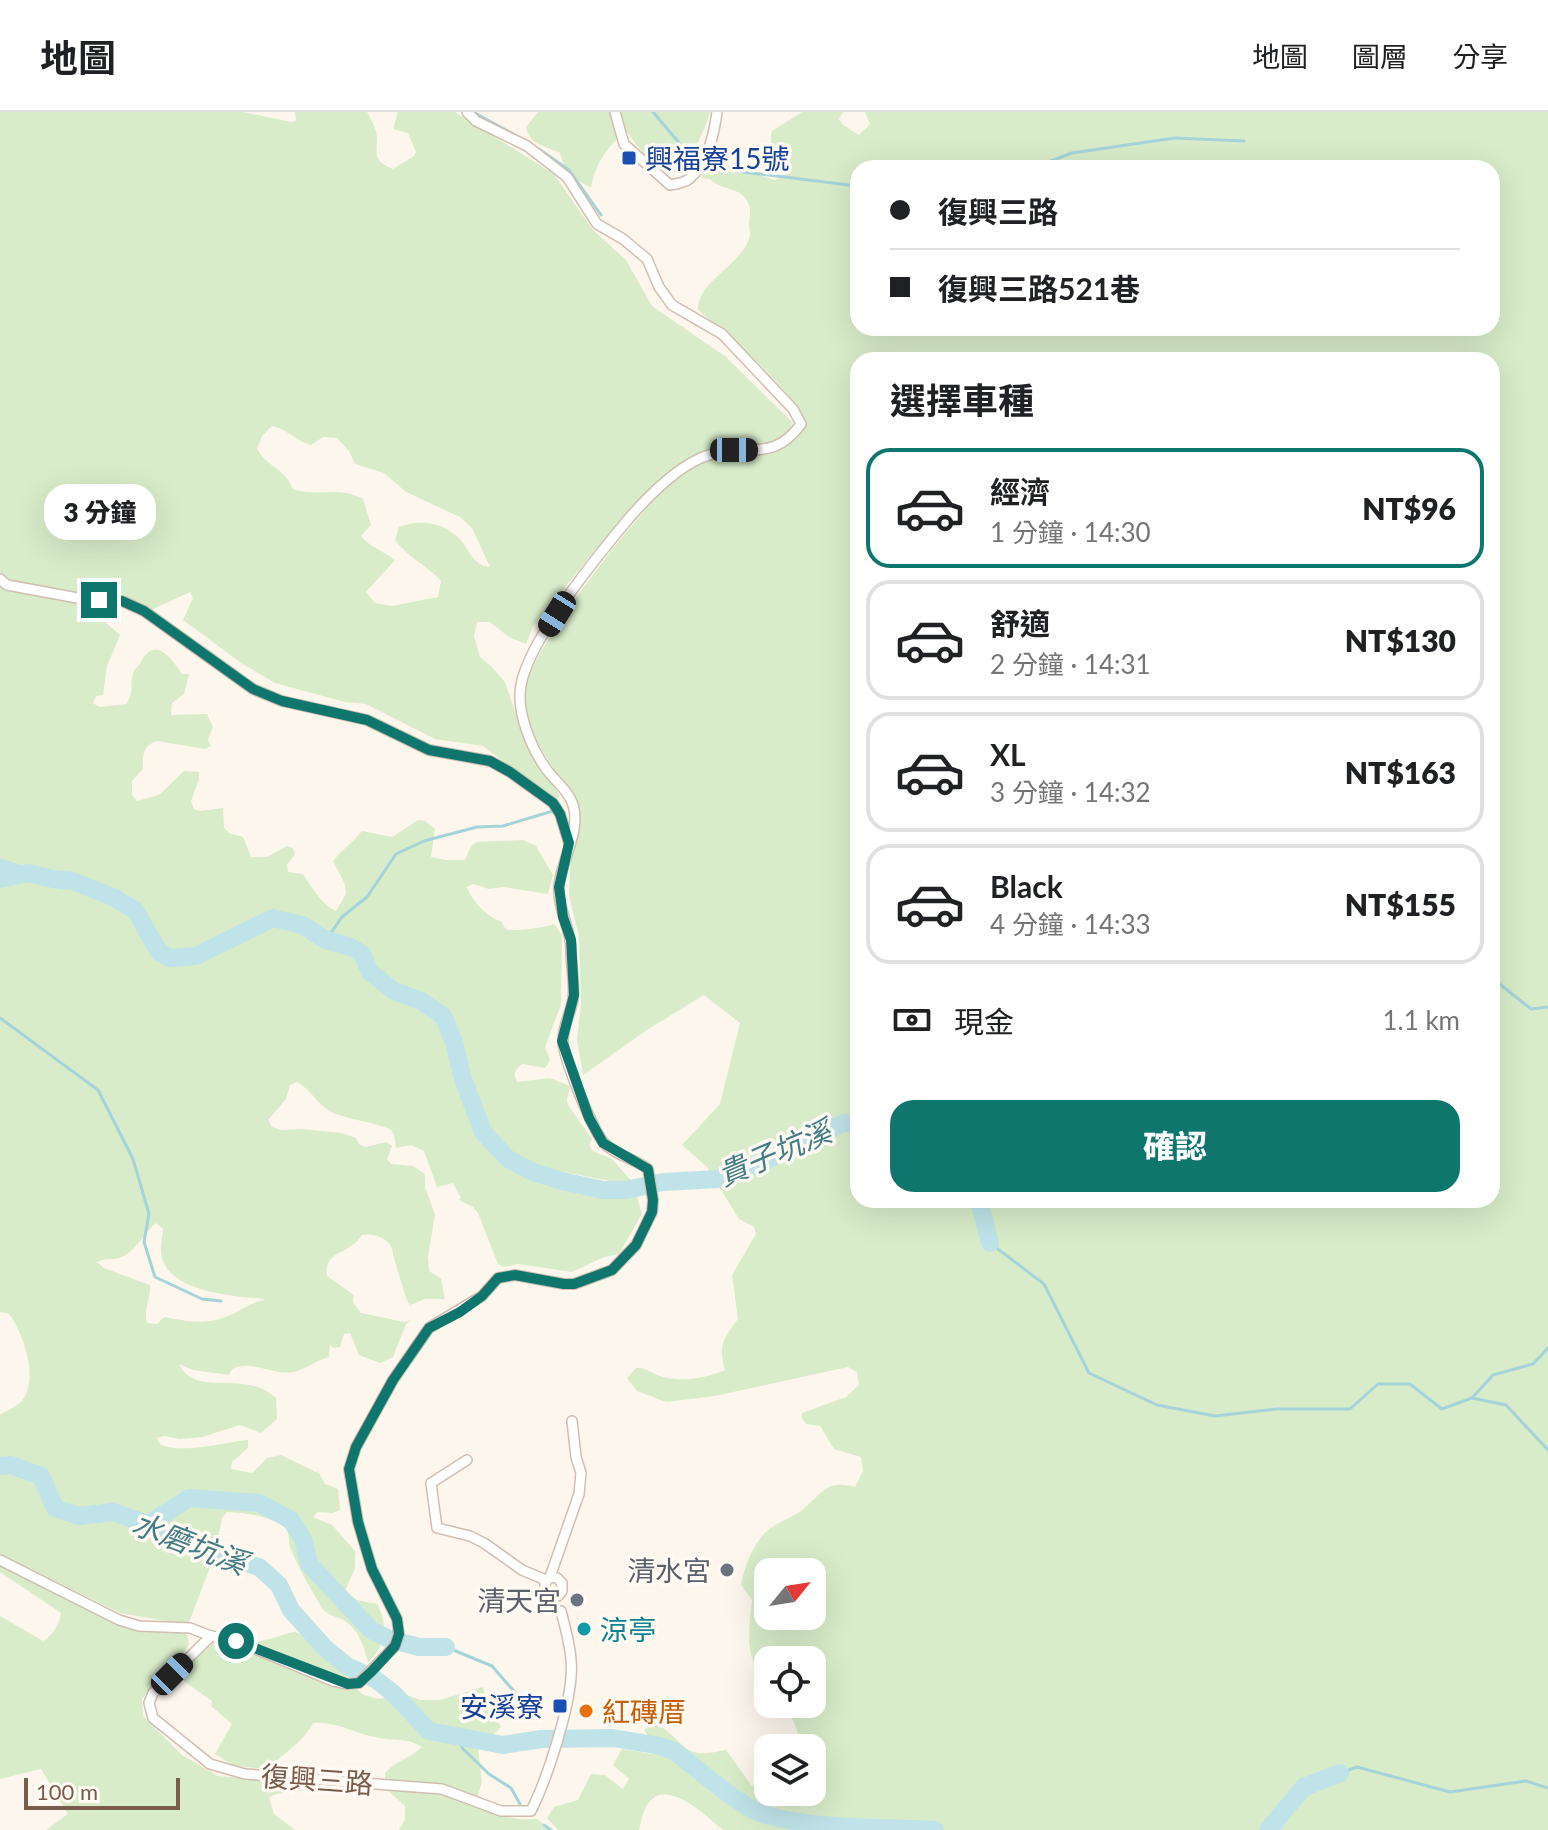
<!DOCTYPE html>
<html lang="zh-TW">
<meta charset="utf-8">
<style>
body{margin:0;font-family:Lato,"Noto Sans TC",sans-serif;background:#f2f2f2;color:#202124;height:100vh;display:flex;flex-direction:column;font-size:30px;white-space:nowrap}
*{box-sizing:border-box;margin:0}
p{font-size:26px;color:#757577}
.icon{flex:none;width:44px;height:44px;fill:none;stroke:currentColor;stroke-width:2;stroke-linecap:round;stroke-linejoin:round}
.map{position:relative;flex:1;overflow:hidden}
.sheet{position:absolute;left:850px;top:240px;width:650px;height:856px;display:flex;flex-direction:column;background:#fff;border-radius:24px;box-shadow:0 8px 32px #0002}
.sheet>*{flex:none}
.banner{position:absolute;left:850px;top:48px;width:650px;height:176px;border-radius:24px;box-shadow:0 8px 32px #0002;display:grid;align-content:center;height:176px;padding:0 40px;background:#fff}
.needle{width:52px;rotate:60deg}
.controls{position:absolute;left:754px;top:1446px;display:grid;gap:16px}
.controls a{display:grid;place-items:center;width:72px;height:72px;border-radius:16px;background:#fff;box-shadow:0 8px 32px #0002;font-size:40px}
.scale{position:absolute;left:24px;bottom:20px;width:156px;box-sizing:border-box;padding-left:8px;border:4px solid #7a5c4d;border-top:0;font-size:22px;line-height:28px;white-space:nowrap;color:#7a5c4d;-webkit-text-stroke:6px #fffaf3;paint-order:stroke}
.end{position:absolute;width:36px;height:36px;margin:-18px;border:10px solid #0f766e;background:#fff;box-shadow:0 0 0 4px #fff}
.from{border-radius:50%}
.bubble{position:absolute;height:56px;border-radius:24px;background:#fff;box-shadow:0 8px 32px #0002;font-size:26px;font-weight:800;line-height:56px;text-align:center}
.car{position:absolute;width:24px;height:48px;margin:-24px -12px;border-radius:10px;box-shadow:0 0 6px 2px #0007;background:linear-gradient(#222 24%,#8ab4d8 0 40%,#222 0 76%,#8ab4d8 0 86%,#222 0)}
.banner b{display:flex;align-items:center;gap:28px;height:76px;font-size:30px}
.banner b+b{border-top:2px solid #e0e0e0}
.banner i{width:20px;height:20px;background:#202124}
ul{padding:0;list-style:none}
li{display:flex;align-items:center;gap:24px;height:120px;margin:0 16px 12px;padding:0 24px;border:4px solid #e0e0e0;border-radius:24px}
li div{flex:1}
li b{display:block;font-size:30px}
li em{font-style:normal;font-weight:800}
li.selected{border-color:#0f766e}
li>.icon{width:72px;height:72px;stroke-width:1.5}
h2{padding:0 40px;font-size:36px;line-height:96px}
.pay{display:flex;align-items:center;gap:20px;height:88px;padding:0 40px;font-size:30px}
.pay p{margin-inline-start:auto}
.cta{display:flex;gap:16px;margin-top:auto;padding:16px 40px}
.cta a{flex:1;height:92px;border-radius:24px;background:#0f766e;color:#fff;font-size:32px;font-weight:800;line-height:92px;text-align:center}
header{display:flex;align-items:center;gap:48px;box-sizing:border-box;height:112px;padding:0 40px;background:#fff;border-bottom:2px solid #e0e0e0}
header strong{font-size:38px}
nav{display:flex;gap:44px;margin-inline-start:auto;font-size:28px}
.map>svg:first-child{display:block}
</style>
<header>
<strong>地圖</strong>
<nav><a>地圖</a><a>圖層</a><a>分享</a></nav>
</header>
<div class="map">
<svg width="1548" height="1718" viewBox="0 0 1548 1718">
<rect width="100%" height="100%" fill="#fdf6ec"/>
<g fill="#d8ecc9" fill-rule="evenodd">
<path d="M 0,0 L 243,0 L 291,10 L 296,9 L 295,0 L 367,0 C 370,6 374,12 376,19 C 380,38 368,47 393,57 L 414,44 L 416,40 L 408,21 L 393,17 L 398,0 L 455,0 L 554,62 L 592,117 L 626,148 L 652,194 L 726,245 L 792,310 L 790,320 L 770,334 L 747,331 L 723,335 L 676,354 L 606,425 L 533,514 L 526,532 L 509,525 L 490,510 L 477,510 L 474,524 L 480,545 L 491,554 L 505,570 L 520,614 L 537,650 L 560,684 L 555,688 L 483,634 L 435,627 L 366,592 L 345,590 L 275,571 L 241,551 L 183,508 L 193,486 L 190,480 L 151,498 L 84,483 L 81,489 L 120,523 L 107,554 L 103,583 L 96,584 L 93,591 L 99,595 L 126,592 C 134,582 130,572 133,561 C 134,557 139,554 141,550 C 155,524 170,544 182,562 L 189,562 L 184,582 L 172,591 L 171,603 L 207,602 L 213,615 L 208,628 L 211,634 L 205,637 L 157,629 C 143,633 142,644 143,657 L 132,669 L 132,683 L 137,689 L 159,683 L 184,659 L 199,660 L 199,667 L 191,689 L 194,697 L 200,699 L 223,696 L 224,716 L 229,721 L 243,725 L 251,745 L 267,745 L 287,734 L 293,736 L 295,742 L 287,753 L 288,760 L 303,762 C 312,775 320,791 336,799 L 346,782 L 345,772 L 333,749 C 342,738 352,731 362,719 L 392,725 L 418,708 L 425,709 L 435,717 L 431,745 L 446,748 L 465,748 L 471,734 L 477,730 L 523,728 L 536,734 L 553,763 L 548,782 L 503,775 L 489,777 L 473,772 L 467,775 C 470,787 489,807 501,809 C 505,816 504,817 511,818 C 518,819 549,815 554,812 L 562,823 L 561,893 L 545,935 L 550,948 L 545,956 L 522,952 C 515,958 513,961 517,970 L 550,966 L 570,974 L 567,987 L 568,993 L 592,1027 L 589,1033 L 593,1039 L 612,1047 L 636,1074 L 537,1055 C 558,1074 609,1076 636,1081 L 642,1102 L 619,1142 L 604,1145 L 572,1160 L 518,1152 L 504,1155 L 498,1152 L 478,1101 L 473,1095 L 459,1088 L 461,1086 L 453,1071 L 437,1075 L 424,1039 L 411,1033 L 396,1036 C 395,1030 395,1022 391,1018 C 388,1014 346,1006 336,1002 C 319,996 313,979 297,970 L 290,973 L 286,987 L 268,1008 L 272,1015 L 281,1018 L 300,1017 L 342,1021 L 356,1026 L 359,1032 L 365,1035 L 386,1030 L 392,1034 L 387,1047 L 391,1052 L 413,1054 L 425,1062 L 425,1075 L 435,1103 L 428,1144 L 429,1159 L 441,1167 L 445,1187 L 425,1187 L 410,1193 L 406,1186 L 393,1143 C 394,1128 375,1120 362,1123 C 350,1143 323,1138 327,1164 L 354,1183 L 353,1190 L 361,1201 L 404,1210 L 412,1208 L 406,1212 L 393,1245 L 380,1251 L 359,1243 L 350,1221 L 344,1222 L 340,1235 L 333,1236 L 330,1232 L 329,1245 C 317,1248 306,1257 294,1260 C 273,1264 252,1247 232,1257 L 229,1263 L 193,1258 L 179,1252 C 196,1287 244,1256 276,1286 L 277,1307 L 261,1321 L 240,1313 L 202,1325 L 180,1327 L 164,1324 L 157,1326 L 160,1332 C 180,1343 225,1330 248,1328 L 248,1336 L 232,1350 L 231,1357 L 252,1361 L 267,1346 L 281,1343 L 318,1361 L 316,1356 L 325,1372 L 338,1377 L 340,1398 L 333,1401 L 318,1400 L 313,1405 L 332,1413 L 355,1439 L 355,1456 L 345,1479 L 357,1488 L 377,1492 C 389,1513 386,1534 368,1550 C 364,1534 358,1516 343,1508 C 336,1504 326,1503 322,1496 C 311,1477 298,1456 290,1435 C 288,1429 290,1423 286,1417 C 274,1404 245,1401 227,1400 L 222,1406 L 215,1442 L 188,1513 L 120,1501 L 0,1442 L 0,1303 C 6,1298 17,1295 22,1289 C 39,1267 24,1222 9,1202 L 0,1200 ZM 272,314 C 289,318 295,329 311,333 L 323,325 L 337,326 L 349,339 L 355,352 L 384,361 L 406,380 L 460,405 L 472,416 L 490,455 C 474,452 472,444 463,431 C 448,411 421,406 399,415 L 395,428 C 407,445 427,453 441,469 L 438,485 L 392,494 L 375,491 L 366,480 L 395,448 C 382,438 371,436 361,424 L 371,413 L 363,387 C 338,373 319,386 293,377 C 284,355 268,356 257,337 L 262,324 ZM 156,1111 L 163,1117 C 162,1128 159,1139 163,1149 C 174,1176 215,1181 240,1185 C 249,1186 257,1185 265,1188 C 253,1190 246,1195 235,1201 C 208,1214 192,1210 164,1205 L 157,1212 L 147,1211 C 143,1197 151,1187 150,1173 L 104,1156 L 97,1150 C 106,1145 113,1149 122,1145 C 137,1138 144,1121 156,1111 Z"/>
<path d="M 538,0 L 710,0 C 704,21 692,46 676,61 C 654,59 639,36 627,20 C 608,31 594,55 591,76 L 567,62 L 560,41 C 544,33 530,34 526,15 Z"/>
<path d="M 802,0 L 843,0 L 839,7 L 843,13 L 859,23 L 870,12 L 865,0 L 1548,0 L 1548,1718 L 723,1718 C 707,1705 666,1663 647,1693 C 643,1699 641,1711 639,1718 L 558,1718 L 547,1706 L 554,1695 L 578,1688 L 591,1662 L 605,1663 L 623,1677 L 629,1667 L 613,1653 L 622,1637 L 652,1642 L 656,1640 L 656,1637 L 644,1618 L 650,1613 L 657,1612 C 689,1632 680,1648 726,1638 L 752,1674 L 768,1664 L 768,1680 L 812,1680 L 812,1636 L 803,1636 L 794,1610 L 784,1592 L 812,1592 L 812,1548 L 768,1548 L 768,1573 C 743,1546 749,1521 752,1488 L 741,1473 C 745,1452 755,1425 774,1414 C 783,1408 793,1405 802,1398 C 823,1382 824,1367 855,1375 L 863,1359 L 861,1345 L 834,1337 L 820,1314 L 806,1312 L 802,1306 L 802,1301 L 846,1285 L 859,1273 L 857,1260 L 848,1255 L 715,1284 L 666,1290 L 637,1279 L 627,1266 L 636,1256 C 646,1255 651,1261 660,1264 C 682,1271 705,1266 725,1258 C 718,1233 723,1227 738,1207 L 732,1163 L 756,1122 L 754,1115 L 739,1107 L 707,1055 L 682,1033 L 720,992 L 740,911 L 704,883 L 650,916 L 583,963 L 577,928 L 581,892 L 579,825 L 569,783 L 571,743 L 578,719 L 580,696 C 558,660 522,622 525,577 C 528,541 653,377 686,358 C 730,334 774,357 805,312 C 796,279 726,222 698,198 C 698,167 743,154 750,123 C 750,119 749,115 749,111 C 750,102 752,96 746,87 C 738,75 720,78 710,67 L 701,66 L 705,56 L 727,53 L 775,68 L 790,60 L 792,54 C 779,44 767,37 772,19 ZM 858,56 L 1492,56 L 1492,216 L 858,216 ZM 858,248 L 1492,248 L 1492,1088 L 858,1088 ZM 768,1460 L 812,1460 L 812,1504 L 768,1504 Z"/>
<path d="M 0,1454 L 118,1513 L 140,1518 L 181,1519 L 187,1523 L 189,1532 L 182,1543 L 142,1587 L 143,1604 L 182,1643 L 218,1664 L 303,1671 L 304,1677 C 293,1684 278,1678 269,1686 L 274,1702 L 295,1718 L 46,1718 L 68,1702 L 41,1657 L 0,1667 L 0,1504 L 43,1529 C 52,1525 60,1511 61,1501 L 0,1460 Z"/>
<path d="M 295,1520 C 332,1535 335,1524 356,1565 L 351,1573 L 364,1583 L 378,1587 L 404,1582 L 420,1588 L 440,1588 L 483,1575 L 486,1588 L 501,1615 L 478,1637 L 482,1670 L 478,1683 C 493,1705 512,1708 537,1707 L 552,1718 L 399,1718 L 405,1707 L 405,1694 L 385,1676 L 385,1661 C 396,1648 410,1647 422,1635 C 409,1626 396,1629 380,1626 C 357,1623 337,1609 313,1611 C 302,1632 284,1640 268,1657 L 235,1654 L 215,1642 L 232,1612 L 211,1594 L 212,1589 L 185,1570 L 179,1562 L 214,1529 C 232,1532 251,1532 269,1527 C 279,1525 285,1521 295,1520 Z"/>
</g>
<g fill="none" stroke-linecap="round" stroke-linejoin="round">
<g stroke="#a5d3da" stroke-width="3">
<path d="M 473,0 L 526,29"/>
<path d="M 653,0 L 681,33 L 735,59 L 849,73 L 858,72"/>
<path d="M 539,37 L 569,58 L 601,103"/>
<path d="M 941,56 L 962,50 L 999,56"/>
<path d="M 1032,56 L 1072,41 L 1175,26 L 1244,29"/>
<path d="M 326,828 L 342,805 L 367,785 L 396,742 L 424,729 L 477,715 L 503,714 L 553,699"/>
<path d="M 1492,866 L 1531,897 L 1548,895"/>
<path d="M 0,906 L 98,978 L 133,1047 L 149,1102 L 144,1130 L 155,1165 L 202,1187 L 221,1189"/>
<path d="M 990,1131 L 1044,1172 L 1089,1261 L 1157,1293 L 1215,1304 L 1276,1297 L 1350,1297 L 1378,1272 L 1410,1272 L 1442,1297 L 1472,1286 L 1506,1293 L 1548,1338"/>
<path d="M 1472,1286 L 1493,1263 L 1533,1252 L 1548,1236"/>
<path d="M 446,1535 L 492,1554 L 519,1585 L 544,1584"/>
<path d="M 457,1625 L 463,1637 L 489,1662 L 511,1676 L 520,1692"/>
<path d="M 1340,1661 L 1357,1655 L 1450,1680 L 1526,1669 L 1548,1676"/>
<path d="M 544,1713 L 551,1718"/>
</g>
<path stroke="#bfe3e8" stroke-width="11" d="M 0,752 L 28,761"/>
<g stroke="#bfe3e8" stroke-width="18">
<path d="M 0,767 L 28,761 L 53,767 L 73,769 L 113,785 L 135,798 L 159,840 L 170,846 L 196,844 L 273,806 L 302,813 L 326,828 L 351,835 L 362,842 L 370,860 L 394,879 L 421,889 L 443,904 L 454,930 L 463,967 L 483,1020 L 508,1047 L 533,1060 L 562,1069 L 603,1078 L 626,1078 L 663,1070 L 718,1067 L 761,1051 L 843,1011 L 858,1012"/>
<path d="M 979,1088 L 990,1131"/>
<path d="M 0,1354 L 11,1353 L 41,1364 L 55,1396 L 79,1404 L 113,1400 L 148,1412 L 158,1420 L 176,1424 L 217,1442 L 259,1455 L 279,1473 L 291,1498 L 325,1536 L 347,1554 L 375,1567 L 393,1581 L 429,1619 L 503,1633 L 542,1627 L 613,1626 L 660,1634 L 674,1639 C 699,1658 725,1682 753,1698 C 799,1718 882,1715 935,1718"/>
<path d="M 148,1412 L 189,1386 L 259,1391 L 291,1408 L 303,1427 L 309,1452 L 371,1518 L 389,1527 L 419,1535 L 446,1535"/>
<path d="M 1268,1718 L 1304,1675 L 1340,1661"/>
</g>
<defs>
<g id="street">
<path d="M 615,0 L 624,32 L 670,73 C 676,72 684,71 689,67 C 708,52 714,22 717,0"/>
<path d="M 0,467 L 7,473 L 45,480 L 88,488 L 122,489 L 144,499 L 253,577 L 282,589 L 367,608 L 429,638 L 490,649 L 510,660 L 553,691 L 560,702 L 569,731"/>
<path d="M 467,1348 L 431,1371 L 437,1416 L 470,1424 L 484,1431 L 522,1458 L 546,1468"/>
<path d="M 0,1448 L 119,1508 L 139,1514 L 190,1516 L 211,1524 L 236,1529 L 333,1569 L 348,1572 L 359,1571 L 395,1534 L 399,1522 L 397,1507 L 372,1457 L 358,1410 L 349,1357 L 356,1335 L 393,1268 L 429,1216 L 482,1184 L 498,1166 L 515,1163 L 564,1172 L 574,1172 L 612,1158 L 636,1133 L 652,1100 L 653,1088 L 648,1057 C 635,1047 618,1044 606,1033 C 594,1023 562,943 563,928 C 563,914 571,900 573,887 C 575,872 571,854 571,838 C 571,816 557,796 559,773 C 562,748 579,722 574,697 C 571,681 556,670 547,658 C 531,636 516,600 521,573 C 529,528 595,447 625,411 C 645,387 679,352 709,343 C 748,331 773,351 801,312 L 793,297 L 722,222 L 672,193 L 659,175 L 647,147 L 623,127 L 597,112 L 567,65 L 527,34 L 476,9 L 467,0"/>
<path d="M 550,1465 L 545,1471 L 545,1480 L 550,1484 L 558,1484 L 562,1479 L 562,1471 L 557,1466 L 550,1465 L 579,1382 L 581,1361 L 576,1345 L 572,1309"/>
<path d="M 211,1524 L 153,1581 L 149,1591 L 153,1606 L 210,1652 L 245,1662 L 442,1677 L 501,1699 L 531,1699 C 547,1667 575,1584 571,1548 C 570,1532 565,1515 561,1499"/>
</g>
</defs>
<use href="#street" stroke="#d1beb0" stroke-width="12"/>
<use href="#street" stroke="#fff" stroke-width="9"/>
</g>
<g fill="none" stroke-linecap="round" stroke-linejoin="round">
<path stroke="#0f766e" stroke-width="10" d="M 99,488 L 122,489 L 144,499 L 253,577 L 282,589 L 367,608 L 429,638 L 490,649 L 510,660 L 553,691 L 560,702 L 569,731 L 559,775 L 563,805 L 571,828 L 574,883 L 562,929 L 589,1006 L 603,1031 L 648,1057 L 653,1088 L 652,1100 L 636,1133 L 612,1158 L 574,1172 L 564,1172 L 515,1163 L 498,1166 L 482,1184 L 460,1200 L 429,1216 L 393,1268 L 356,1335 L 349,1357 L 358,1410 L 372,1457 L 397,1507 L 399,1522 L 395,1534 L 372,1559 L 359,1571 L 348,1572 L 236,1529"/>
</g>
<g fill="#1a4fb4" stroke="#fffaf3" stroke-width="3">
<rect x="621" y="38" width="16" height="16" rx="4"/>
<rect x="552" y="1586" width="16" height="16" rx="4"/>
</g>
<g fill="#6b7280" stroke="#fffaf3" stroke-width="3">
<circle cx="727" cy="1458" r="8"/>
<circle cx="577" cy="1488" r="8"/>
</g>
<circle fill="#0f9aa8" stroke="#fffaf3" stroke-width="3" cx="584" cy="1517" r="8"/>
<circle fill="#e8710a" stroke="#fffaf3" stroke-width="3" cx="586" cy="1599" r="8"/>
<g text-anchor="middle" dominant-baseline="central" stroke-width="7" stroke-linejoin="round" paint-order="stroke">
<g font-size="28" fill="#164399" stroke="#fffaf3" text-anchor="start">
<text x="645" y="46">興福寮15號</text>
<text x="544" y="1594" text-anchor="end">安溪寮</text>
</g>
<g font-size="28" fill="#5b616d" stroke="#fffaf3" text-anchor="end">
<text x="711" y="1458">清水宮</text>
<text x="561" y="1488">清天宮</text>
</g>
<g font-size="28" fill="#0d838f" stroke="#fffaf3" text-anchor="start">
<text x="600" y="1517">涼亭</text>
</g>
<g font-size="28" fill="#c56008" stroke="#fffaf3" text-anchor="start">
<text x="602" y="1599">紅磚厝</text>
</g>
<g font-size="28" fill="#7a5c4d" stroke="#fffaf3">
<text transform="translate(317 1667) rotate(4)">復興三路</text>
</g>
<g font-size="30" font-style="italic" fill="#437c86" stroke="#fffaf3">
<text transform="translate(774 1040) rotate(-23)">貴子坑溪</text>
<text transform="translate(190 1430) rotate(21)">水磨坑溪</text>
</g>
</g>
</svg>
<div class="controls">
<a><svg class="needle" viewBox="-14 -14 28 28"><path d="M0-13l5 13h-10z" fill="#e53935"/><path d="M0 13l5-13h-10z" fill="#757577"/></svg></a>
<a><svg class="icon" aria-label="locate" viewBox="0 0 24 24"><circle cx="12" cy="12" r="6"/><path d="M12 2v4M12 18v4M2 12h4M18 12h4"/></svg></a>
<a><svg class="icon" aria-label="layers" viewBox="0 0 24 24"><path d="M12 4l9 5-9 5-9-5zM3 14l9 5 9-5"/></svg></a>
</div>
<div class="scale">100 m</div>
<i class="end from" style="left:236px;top:1529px"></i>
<i class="end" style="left:99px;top:488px"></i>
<div class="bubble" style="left:44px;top:372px;width:112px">3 分鐘</div>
<i class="car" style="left:734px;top:338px;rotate:90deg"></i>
<i class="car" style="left:557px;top:502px;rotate:212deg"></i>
<i class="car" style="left:172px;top:1562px;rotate:45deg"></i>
<div class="banner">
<b><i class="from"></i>復興三路</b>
<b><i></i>復興三路521巷</b>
</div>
<section class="sheet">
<h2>選擇車種</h2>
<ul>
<li class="selected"><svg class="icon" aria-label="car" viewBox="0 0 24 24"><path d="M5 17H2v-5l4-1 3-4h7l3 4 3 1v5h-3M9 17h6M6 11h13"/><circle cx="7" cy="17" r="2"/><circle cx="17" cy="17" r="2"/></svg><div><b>經濟</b><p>1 分鐘 · 14:30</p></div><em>NT$96</em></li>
<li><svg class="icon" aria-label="car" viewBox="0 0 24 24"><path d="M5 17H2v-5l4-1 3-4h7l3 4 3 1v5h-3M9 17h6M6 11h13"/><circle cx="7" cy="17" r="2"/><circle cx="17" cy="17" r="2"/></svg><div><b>舒適</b><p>2 分鐘 · 14:31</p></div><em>NT$130</em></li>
<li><svg class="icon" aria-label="car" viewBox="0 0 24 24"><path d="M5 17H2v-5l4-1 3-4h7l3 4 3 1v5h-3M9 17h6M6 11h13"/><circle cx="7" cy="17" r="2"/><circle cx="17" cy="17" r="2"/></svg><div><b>XL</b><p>3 分鐘 · 14:32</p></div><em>NT$163</em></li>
<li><svg class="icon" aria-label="car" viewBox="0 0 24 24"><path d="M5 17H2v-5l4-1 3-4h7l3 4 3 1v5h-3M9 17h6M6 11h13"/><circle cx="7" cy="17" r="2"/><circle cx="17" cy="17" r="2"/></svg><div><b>Black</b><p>4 分鐘 · 14:33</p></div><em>NT$155</em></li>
</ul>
<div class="pay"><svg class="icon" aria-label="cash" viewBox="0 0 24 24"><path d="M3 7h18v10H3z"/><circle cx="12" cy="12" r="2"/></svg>現金<p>1.1 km</p></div>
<div class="cta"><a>確認</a></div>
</section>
</div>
